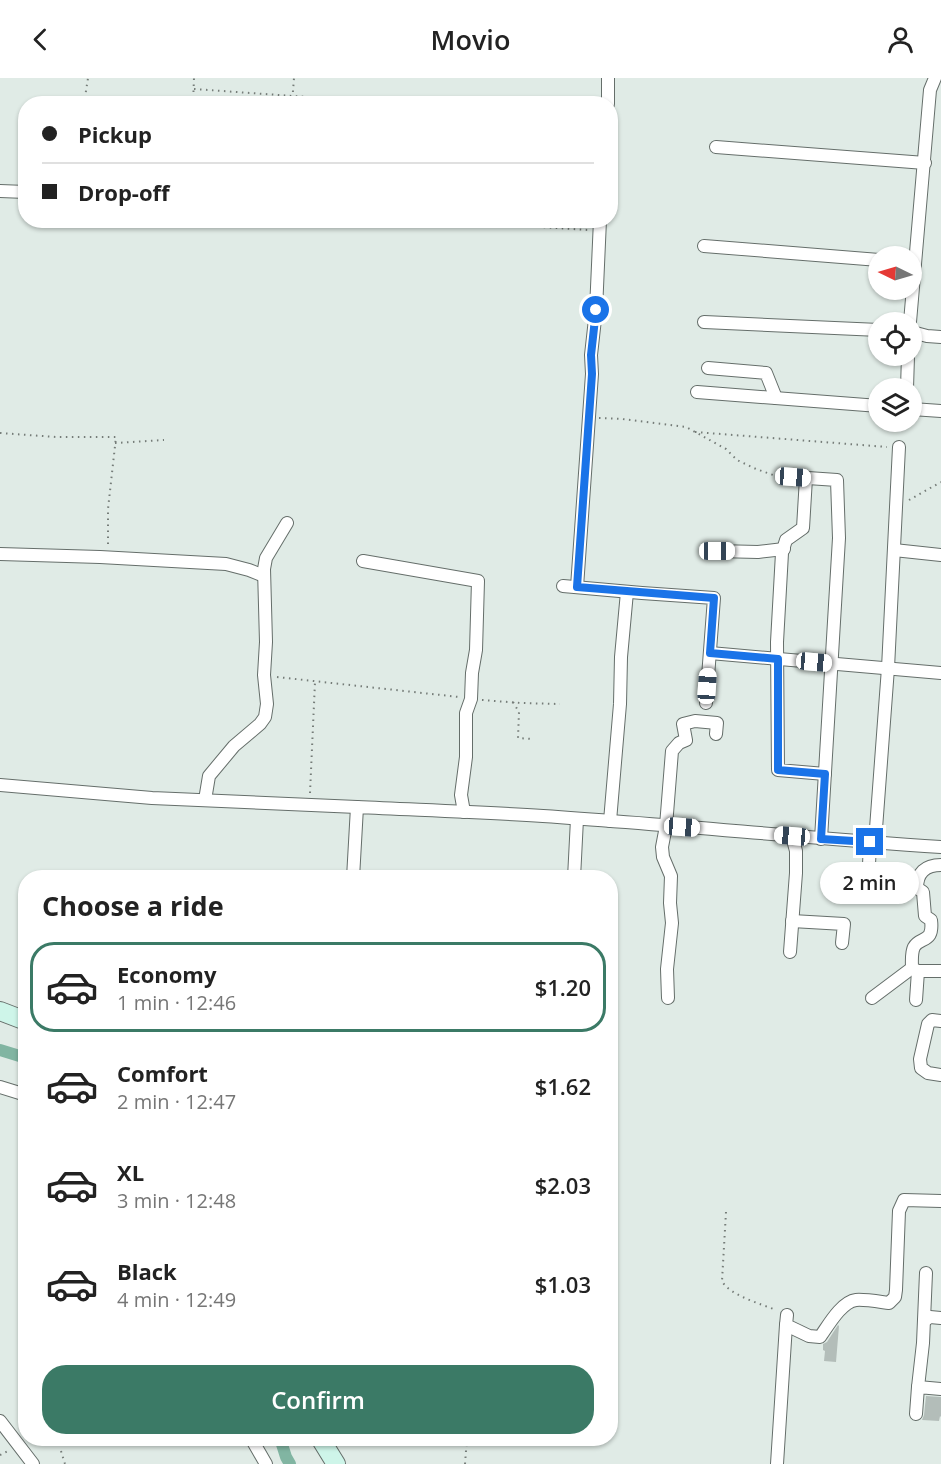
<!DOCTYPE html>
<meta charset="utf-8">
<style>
body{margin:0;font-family:"Open Sans",sans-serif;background:#f2f2f2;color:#222;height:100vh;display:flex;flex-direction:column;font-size:22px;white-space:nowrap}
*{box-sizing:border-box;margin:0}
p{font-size:20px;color:#767676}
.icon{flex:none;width:33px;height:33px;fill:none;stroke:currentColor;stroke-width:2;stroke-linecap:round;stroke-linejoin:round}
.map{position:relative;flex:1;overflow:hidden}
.details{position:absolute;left:18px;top:792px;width:600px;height:576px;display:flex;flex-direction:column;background:#fff;border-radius:24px;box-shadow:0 2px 4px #0004}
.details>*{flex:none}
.banner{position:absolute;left:18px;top:18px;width:600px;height:132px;border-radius:24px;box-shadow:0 2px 4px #0004;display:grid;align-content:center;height:132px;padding:0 24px;background:#fff}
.needle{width:39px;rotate:275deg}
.buttons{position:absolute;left:868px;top:168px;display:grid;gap:12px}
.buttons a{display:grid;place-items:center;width:54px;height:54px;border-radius:50%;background:#fff;box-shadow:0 2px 4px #0004;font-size:30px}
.end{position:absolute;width:27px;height:27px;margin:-14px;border:8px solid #1a73e8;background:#fff;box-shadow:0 0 0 3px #fff}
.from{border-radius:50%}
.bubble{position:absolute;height:42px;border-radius:21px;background:#fff;box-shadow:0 2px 4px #0004;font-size:20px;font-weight:600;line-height:42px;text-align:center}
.car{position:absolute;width:18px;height:36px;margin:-18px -9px;border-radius:8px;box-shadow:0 0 4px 2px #0007;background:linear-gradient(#fff 24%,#345 0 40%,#fff 0 76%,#345 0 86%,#fff 0)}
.banner b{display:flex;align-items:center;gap:21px;height:57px;font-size:22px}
.banner b+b{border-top:2px solid #e0e0e0}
.banner i{width:15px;height:15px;background:#222}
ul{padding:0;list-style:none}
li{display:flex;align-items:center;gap:18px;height:90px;margin:0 12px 9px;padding:0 12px;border:3px solid transparent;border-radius:24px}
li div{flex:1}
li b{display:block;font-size:22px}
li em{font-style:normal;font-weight:600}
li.on{border-color:#3b7a66}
li>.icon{width:54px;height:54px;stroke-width:1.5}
h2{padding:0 24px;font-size:27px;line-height:72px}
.action{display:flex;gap:12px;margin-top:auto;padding:12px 24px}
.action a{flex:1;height:69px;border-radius:24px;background:#3b7a66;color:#fff;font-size:24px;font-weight:600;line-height:69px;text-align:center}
header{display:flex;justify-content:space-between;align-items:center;height:78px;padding:0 24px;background:#fff;font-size:27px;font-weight:600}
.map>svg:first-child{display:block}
</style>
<header><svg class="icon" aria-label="back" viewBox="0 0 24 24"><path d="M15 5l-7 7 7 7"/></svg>Movio<svg class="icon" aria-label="person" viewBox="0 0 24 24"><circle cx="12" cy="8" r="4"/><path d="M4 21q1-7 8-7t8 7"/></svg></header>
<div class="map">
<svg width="941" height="1386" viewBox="0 0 941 1386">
<rect width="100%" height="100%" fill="#e0ebe6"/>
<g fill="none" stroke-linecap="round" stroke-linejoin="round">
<g stroke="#81b5a2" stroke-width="12">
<path d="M 0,972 L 26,980"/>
<path d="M 280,1360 L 286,1379 L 290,1386"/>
</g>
</g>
<g fill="#b3bdb9">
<path d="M 838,1247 L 839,1248 L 836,1284 L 824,1283 L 825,1273 L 823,1272 L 823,1266 L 827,1264 Z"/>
<path d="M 926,1318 L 941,1319 L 941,1339 L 940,1338 L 939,1343 L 922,1342 L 924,1337 Z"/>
</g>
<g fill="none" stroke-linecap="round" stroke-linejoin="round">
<defs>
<g id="street">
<path d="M 608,0 L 608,26"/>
<path d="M 716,69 L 925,85"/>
<path d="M 0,113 L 26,114"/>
<path d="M 704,168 L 879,182"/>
<path d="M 704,244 L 879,252"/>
<path d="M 910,244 L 930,12 L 935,0"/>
<path d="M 912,254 L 927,258 L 941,259"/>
<path d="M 708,290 L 766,295 L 776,320"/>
<path d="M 907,310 L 908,278"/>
<path d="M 697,314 L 879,328"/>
<path d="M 912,331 L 941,333"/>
<path d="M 793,399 L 837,402 L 839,460 L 821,761"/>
<path d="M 806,400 L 803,450 L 786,462 L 782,475 L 777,564 L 778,692 L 825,696"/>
<path d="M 894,472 L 941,477"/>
<path d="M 717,473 L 758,474 L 784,471"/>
<path d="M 0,476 L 100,479 L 226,486 L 249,492 L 264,498"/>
<path d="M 363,483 L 478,503 L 476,572 L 472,595 L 471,621 L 466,635 L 466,679 L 461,717 L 464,734"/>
<path d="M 563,508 L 642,515 L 714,520 L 706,625"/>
<path d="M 577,509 L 592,296 L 591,277 L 596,232 L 600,142"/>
<path d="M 710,575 L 941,595"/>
<path d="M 0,707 L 152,720 L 357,729"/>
<path d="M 205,722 L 209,698 L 234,668 L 260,646 L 265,639 L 267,626 L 264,597 L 266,564 L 264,491 L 266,480 L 287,445"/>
<path d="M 610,743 L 620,626 L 621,579 L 627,514"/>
<path d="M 875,764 L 888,590 L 899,369"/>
<path d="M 941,787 C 925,787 917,795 917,810 L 923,814 L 925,838 L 931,842 C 934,866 920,858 914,869 C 911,875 912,884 912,890 L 918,893 L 941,893"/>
<path d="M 353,800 L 357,729 C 419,732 481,734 543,738 C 676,747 808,760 941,769"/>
<path d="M 574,800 L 577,741"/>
<path d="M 850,808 L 868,810 L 870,764"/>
<path d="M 792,843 L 844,846 L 842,865"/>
<path d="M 790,874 L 796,795 L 796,773 L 792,758"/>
<path d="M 668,920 L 667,891 L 672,845 L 670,825 L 671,798 L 663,779 L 662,769 L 666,748 L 672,673 L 679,665 L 686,662 L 683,646 L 695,643 L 717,645 L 716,656"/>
<path d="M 872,920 L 912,890"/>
<path d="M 916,922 L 918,893"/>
<path d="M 941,943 L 932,942 L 928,946 L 920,981 L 921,990 L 928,995 L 941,997"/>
<path d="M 0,1009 L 26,1017"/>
<path d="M 787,1237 L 786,1247 L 809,1258 L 820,1259 C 828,1248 841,1224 856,1222 C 863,1221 881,1224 889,1225 L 895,1219 L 896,1212 L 899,1133 L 904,1122 L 941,1123"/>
<path d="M 924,1243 L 930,1239 L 941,1240"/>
<path d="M 918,1309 L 923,1265 L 926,1195"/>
<path d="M 916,1336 L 918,1309 L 941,1311"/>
<path d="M 0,1343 L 33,1386"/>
<path d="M 251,1360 L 266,1386"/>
<path d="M 777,1386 L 786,1247"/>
</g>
<g id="secondary">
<path d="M 0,933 L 26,943"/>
<path d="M 320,1360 L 336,1386"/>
</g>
</defs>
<use href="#street" stroke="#656e6a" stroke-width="14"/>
<use href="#secondary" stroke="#656e6a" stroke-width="20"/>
<g stroke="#757c78" stroke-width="2" stroke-dasharray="1.5 4.5" stroke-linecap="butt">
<path d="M 194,11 L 406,26"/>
<path d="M 84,26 L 88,0"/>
<path d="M 193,26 L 194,0"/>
<path d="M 292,26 L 294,0"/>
<path d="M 430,142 L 588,152"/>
<path d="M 599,340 L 622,341 L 686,349 L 726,371 L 737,382 L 756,391 L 773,397 L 781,398"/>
<path d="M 695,354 L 887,369"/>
<path d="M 0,355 L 56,359 L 116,359 L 108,431 L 108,468"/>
<path d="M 115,365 L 164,362"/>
<path d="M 909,422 L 941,404"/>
<path d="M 277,599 L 459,619"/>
<path d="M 482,622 L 521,625 L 560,626"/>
<path d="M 513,624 L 519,634 L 518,660 L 532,661"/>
<path d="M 310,715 L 315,604"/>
<path d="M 726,1134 L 722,1203 C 729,1217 761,1226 776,1232"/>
<path d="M 61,1373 L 65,1386"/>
<path d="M 0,1377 L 8,1373"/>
<path d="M 465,1386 L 467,1360"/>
</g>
<use href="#street" stroke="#fff" stroke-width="12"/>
<use href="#secondary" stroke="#cef5e9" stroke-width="18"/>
</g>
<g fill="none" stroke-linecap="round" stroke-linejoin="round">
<path stroke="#1a73e8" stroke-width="8" d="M 596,232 L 591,277 L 592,296 L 577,509 L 714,520 L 710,575 L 778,581 L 778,692 L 825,696 L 821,761 L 870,764"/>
</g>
</svg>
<div class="buttons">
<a><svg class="needle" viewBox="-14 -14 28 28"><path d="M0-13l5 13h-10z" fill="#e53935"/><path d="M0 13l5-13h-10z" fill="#767676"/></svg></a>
<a><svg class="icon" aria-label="locate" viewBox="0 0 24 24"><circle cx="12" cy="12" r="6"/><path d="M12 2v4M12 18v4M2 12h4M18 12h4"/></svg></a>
<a><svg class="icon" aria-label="layers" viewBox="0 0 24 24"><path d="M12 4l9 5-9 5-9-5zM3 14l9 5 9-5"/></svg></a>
</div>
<i class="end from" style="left:596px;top:232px"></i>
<i class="end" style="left:870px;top:764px"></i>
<div class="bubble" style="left:820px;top:784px;width:99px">2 min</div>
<i class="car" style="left:793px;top:399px;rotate:94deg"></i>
<i class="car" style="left:717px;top:473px;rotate:90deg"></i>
<i class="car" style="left:814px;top:584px;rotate:95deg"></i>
<i class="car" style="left:707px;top:608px;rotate:4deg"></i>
<i class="car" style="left:682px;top:749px;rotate:94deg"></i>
<i class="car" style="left:792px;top:758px;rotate:275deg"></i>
<div class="banner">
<b><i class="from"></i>Pickup</b>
<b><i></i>Drop-off</b>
</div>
<section class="details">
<h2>Choose a ride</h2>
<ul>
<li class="on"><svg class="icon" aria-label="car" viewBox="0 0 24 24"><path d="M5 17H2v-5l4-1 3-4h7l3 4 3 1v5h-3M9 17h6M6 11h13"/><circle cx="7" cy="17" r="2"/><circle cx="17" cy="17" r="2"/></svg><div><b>Economy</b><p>1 min · 12:46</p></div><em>$1.20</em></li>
<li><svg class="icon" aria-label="car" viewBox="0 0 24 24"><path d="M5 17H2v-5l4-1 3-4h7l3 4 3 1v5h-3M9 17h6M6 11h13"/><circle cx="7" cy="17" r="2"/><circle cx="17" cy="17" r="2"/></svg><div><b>Comfort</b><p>2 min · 12:47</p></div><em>$1.62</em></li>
<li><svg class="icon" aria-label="car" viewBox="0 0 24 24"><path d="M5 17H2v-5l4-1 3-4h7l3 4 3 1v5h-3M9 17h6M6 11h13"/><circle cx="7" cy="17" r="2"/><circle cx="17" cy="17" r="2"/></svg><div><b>XL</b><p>3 min · 12:48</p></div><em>$2.03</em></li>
<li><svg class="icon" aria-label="car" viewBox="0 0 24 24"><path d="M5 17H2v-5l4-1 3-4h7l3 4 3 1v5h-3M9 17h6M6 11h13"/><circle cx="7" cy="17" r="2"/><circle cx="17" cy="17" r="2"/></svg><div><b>Black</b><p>4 min · 12:49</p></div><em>$1.03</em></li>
</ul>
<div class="action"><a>Confirm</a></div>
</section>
</div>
